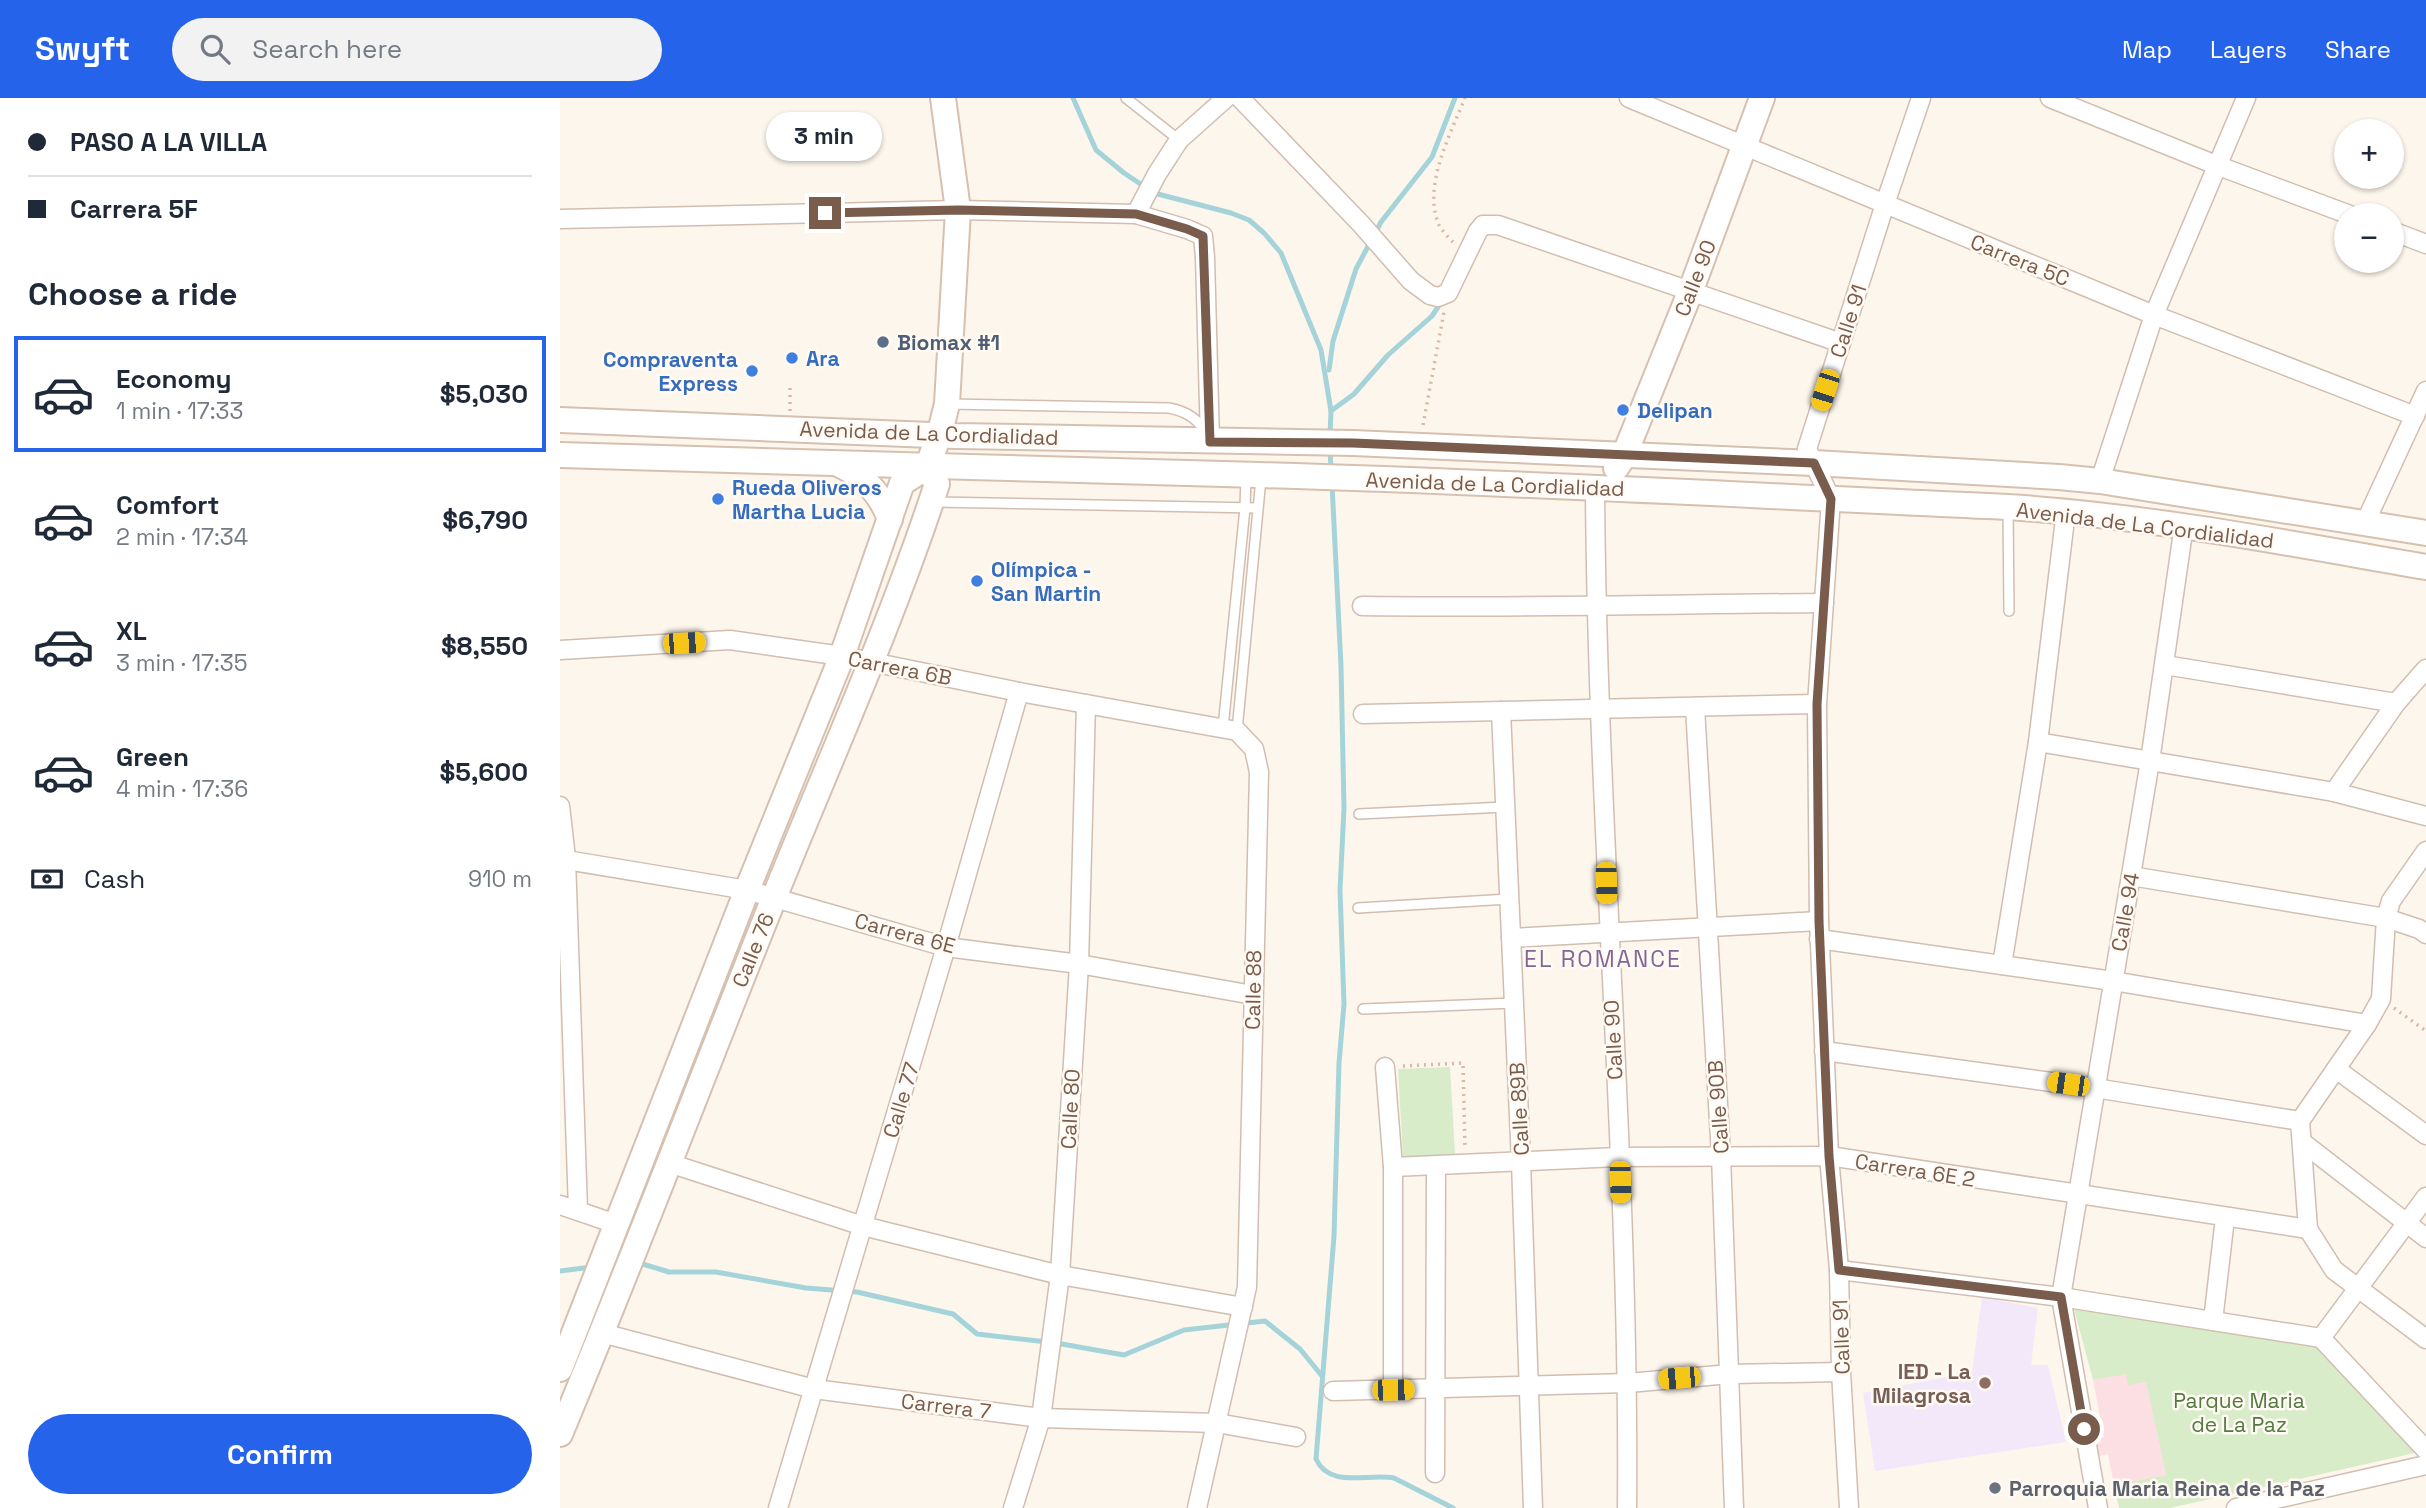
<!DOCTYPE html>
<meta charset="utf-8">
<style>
body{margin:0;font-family:"Space Grotesk",sans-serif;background:#f2f2f3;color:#1f2937;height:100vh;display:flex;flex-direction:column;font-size:26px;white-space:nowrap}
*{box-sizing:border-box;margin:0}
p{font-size:23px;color:#747a83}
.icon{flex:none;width:38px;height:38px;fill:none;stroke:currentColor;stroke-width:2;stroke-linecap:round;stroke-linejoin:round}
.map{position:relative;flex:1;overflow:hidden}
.sheet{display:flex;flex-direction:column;background:#fff;width:560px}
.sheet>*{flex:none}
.hud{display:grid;align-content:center;height:154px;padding:0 28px;background:#fff}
.tools{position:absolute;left:1774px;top:21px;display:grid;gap:14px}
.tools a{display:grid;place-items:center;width:70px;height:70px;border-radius:50%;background:#fff;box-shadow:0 2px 5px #0004;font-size:35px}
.end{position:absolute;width:32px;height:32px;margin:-16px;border:9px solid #7a5c4d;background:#fff;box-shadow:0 0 0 4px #fff}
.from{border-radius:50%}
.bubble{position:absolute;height:49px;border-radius:24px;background:#fff;box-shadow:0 2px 5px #0004;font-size:23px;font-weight:600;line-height:49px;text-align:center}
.car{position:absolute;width:21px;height:42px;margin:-21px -10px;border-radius:9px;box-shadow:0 0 5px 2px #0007;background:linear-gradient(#f5c518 24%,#345 0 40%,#f5c518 0 76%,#345 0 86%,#f5c518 0)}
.hud b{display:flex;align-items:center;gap:24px;height:66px;font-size:26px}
.hud b+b{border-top:2px solid #e0e1e3}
.hud i{width:18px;height:18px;background:#1f2937}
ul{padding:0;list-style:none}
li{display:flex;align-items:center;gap:21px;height:116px;margin:0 14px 10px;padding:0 14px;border:4px solid transparent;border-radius:0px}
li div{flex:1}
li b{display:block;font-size:26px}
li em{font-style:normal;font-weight:600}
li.active{border-color:#2563eb}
li>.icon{width:63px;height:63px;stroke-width:1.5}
h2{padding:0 28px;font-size:32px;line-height:84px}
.pay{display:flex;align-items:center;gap:18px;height:77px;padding:0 28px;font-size:26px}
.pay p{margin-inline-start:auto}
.primary-button{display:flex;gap:14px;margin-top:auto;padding:14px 28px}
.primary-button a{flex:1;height:80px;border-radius:42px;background:#2563eb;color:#fff;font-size:28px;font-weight:600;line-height:80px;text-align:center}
header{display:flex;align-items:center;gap:42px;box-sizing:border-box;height:98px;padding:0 35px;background:#2563eb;color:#fff}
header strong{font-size:33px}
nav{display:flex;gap:38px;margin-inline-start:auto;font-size:24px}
.search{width:490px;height:63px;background:#f2f2f3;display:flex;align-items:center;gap:18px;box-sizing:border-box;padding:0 24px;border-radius:38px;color:#747a83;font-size:26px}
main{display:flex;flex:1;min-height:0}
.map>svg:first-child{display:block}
</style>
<header>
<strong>Swyft</strong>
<div class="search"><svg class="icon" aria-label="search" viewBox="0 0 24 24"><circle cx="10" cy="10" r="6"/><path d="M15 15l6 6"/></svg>Search here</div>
<nav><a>Map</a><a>Layers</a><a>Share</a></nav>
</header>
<main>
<section class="sheet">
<div class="hud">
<b><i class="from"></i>PASO A LA VILLA</b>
<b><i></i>Carrera 5F</b>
</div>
<h2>Choose a ride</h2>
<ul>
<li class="active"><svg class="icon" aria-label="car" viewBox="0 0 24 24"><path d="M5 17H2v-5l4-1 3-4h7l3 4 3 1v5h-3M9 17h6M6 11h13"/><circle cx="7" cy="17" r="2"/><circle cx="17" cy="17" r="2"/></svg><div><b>Economy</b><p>1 min · 17:33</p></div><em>$5,030</em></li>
<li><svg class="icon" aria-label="car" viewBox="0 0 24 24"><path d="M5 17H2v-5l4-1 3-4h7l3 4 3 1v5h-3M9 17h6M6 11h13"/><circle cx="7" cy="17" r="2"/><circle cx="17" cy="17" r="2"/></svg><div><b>Comfort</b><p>2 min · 17:34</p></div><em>$6,790</em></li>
<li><svg class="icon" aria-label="car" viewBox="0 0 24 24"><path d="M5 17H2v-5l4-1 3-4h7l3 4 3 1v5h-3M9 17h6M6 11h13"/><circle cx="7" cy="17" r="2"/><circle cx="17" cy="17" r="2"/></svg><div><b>XL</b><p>3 min · 17:35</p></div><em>$8,550</em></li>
<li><svg class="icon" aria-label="car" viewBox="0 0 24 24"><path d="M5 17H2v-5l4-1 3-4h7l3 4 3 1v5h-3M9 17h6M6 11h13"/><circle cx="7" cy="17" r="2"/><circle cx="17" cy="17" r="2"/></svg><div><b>Green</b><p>4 min · 17:36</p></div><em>$5,600</em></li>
</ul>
<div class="pay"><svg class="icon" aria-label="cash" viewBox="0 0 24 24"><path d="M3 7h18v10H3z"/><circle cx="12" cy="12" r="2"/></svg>Cash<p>910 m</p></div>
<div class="primary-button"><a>Confirm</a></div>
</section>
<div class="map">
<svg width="1866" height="1410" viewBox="0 0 1866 1410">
<rect width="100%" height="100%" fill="#fdf6ec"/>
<path fill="#f3e8fa" d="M 1422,1199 L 1478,1210 L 1471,1267 L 1488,1267 L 1506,1344 L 1315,1373 L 1303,1295 L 1412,1274 Z"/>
<path fill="#fbdfe3" d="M 1566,1275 L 1586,1283 L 1606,1377 L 1554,1387 L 1548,1356 L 1539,1358 L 1535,1341 L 1544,1339 L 1533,1282 Z"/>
<g fill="#d8ecc9">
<path d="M 890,969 L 895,1056 L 843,1059 L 838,971 Z"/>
<path d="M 1513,1207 L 1759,1248 L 1855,1355 L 1610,1410 L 1559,1410 L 1554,1387 L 1606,1377 L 1586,1284 L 1568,1287 L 1566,1276 L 1533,1282 Z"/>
</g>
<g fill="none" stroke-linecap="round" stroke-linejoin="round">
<g stroke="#a5d3da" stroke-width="5">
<path d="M 513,0 L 536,52 L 564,75 L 594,95 L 671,115 L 689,122 L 704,135 L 721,155 L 761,252 L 771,313 L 770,337"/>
<path d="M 769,272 L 773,243 L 796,171 L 821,124 L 872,59 L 895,0"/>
<path d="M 771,313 L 794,296 L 828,257 L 872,218 L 882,203"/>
<path d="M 770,351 L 771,372"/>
<path d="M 772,386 L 781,568 L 784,710 L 780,792 L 784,906 L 779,965 L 774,1138 L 756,1361 C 770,1391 808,1375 834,1380 L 893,1410"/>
<path d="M 76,1164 L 109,1174 L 156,1174 L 246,1190 L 297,1194 L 393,1216 L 417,1236 L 496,1245 L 564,1257 L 624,1232 L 705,1223 L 740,1251 L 762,1278"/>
<path d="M 0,1173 L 32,1169"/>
</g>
<defs>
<g id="lane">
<path d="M 566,0 L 619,42"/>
<path d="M 387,306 L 609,310 C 625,313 639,321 646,336"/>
<path d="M 374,404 L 698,410"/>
<path d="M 1448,411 L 1449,513"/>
<path d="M 663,630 L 685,410 L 686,378"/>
<path d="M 677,633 L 701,380"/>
<path d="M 799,716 L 945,709"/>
<path d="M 798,810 L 949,801"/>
<path d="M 803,911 L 954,905"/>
</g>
<g id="street">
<path d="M 680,0 L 801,126 L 851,183 L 870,197 L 878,199 L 888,195 L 918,133 L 923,127 L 938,127 L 1281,245"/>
<path d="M 1069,0 L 1594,217 L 1855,318"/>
<path d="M 1490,0 L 1656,67 L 1790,117"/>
<path d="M 576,116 L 597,76 L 619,42 L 666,0"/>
<path d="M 0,121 L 398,112 L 576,116 L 627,131 L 643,138 L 645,159 L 650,344"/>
<path d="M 1832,133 L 1866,146"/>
<path d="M 1540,383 L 1594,217 L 1686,0"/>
<path d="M 1035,389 C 1037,730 1070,1070 1067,1410"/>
<path d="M 1805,425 L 1866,293"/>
<path d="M 802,508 C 956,510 1110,506 1264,505"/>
<path d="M 0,552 L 170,542 L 282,558 L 459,594 L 677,633 L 694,651 L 699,674 L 687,1189 L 637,1410"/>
<path d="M 1605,567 L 1836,605"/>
<path d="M 1135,609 L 1161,1058 L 1174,1410"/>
<path d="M 941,613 L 961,1064 L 973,1410"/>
<path d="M 803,616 L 1257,606"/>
<path d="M 1478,644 L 1774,694 L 1866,718"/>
<path d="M 1774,694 L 1836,605 L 1866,571"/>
<path d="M 0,708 L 6,760 L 18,1112"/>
<path d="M 1866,753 L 1831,803 L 1826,820 L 1821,901 L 1807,926 L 1740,1023 L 1748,1131 L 1774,1172 L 1866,1241"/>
<path d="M 0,761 L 187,792 L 386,849 L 519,866 L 693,897"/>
<path d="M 1571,778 L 1826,820 L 1859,831 L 1866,836"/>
<path d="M 951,840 L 1259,823"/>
<path d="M 1259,841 L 1553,883 L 1807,926"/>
<path d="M 1442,867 L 1478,644 L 1506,413"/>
<path d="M 1264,953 L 1535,990 L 1740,1023"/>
<path d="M 825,969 L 833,1069 L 833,1292"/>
<path d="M 1776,971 L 1866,1037"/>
<path d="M 1742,1044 L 1866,1140"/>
<path d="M 109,1065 L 303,1128 L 500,1177 L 683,1209"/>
<path d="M 833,1069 L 1058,1059 L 1269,1058 L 1748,1131"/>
<path d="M 0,1107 L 56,1126"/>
<path d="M 1279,1172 L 1501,1199 L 1761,1240 L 1866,1352"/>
<path d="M 1653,1223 L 1665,1120"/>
<path d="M 42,1235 L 254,1291 L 481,1320 L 657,1325 L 736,1339"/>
<path d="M 1761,1240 L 1866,1099"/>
<path d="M 773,1293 L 1068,1285 L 1170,1276 L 1281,1274"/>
<path d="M 875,1375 L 876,1068"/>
<path d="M 218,1410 L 386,849 L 459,594"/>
<path d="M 453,1410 L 481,1320 L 500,1177 L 519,866 L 526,606"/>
<path d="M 1289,1410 L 1281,1274 L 1279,1172 L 1269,1058 L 1259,823 L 1257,606 L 1271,401 L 1247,351 L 1325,106 L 1361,0"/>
<path d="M 1538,1410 L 1501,1199 L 1590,663 L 1624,427"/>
<path d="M 1676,1410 L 1866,1367"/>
</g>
<g id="secondary">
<path d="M 0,322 L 396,338 L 793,345 L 1254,365 L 1499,379 L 1540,383 L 1866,435"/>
<path d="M 0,357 C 233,365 466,370 699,377 C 949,384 1198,398 1448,409 C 1589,418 1727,445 1866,469"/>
<path d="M 280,367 C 305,379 320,395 330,421"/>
<path d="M 1056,370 L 1064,358 L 1131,192 L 1202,0"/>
<path d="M 0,1271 L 187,792 L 282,558 L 342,385 L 367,369 L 379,338 L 387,306 L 398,112 L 383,0"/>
<path d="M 0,1336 C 74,1159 142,979 214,800 C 269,663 331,527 377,386 L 367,369"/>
</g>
</defs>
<use href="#lane" stroke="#d1beb0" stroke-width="12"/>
<use href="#street" stroke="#d1beb0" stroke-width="21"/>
<use href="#secondary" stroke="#d6c0b0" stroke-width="28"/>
<g stroke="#d9b8a5" stroke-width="3.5" stroke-dasharray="2 5" stroke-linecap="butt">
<path d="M 893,144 C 888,139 882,133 879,127 C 862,88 891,35 905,0"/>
<path d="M 230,313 L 230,290"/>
<path d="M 863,327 L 884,214"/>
<path d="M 1834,910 L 1866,933"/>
<path d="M 843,968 L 903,965 L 905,1050"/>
</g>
<use href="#lane" stroke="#fff" stroke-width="9"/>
<use href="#street" stroke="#fff" stroke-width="18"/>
<use href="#secondary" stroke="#fff" stroke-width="24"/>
</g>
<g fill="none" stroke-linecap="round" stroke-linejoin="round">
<path stroke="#7a5c4d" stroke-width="9" d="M 265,115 L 398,112 L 576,116 L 627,131 L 643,138 L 650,344 L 793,345 L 1254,365 L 1271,401 L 1257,606 L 1259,823 L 1269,1058 L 1279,1172 L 1501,1199 L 1524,1331"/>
</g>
<circle fill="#5c6f8a" stroke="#fffaf3" stroke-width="2.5" cx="323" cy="244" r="7"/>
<g fill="#3f7fe0" stroke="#fffaf3" stroke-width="2.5">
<circle cx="232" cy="260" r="7"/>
<circle cx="192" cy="273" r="7"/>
<circle cx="1063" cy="312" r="7"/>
<circle cx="158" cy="401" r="7"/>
<circle cx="417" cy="483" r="7"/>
</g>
<circle fill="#8d6e63" stroke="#fffaf3" stroke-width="2.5" cx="1425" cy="1285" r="7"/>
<circle fill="#6b7280" stroke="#fffaf3" stroke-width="2.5" cx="1435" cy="1390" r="7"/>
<g text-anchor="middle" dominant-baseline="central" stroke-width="5" stroke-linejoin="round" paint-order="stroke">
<g font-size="21" fill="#7a5c4d" stroke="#fffaf3">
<text transform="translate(1460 162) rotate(22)">Carrera 5C</text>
<text transform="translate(1135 180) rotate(-69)">Calle 90</text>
<text transform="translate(1288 223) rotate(-72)">Calle 91</text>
<text transform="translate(369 335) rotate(2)">Avenida de La Cordialidad</text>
<text transform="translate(935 386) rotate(2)">Avenida de La Cordialidad</text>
<text transform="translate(1585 427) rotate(7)">Avenida de La Cordialidad</text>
<text transform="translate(340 570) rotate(11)">Carrera 6B</text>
<text transform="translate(1565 814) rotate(-80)">Calle 94</text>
<text transform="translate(345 835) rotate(15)">Carrera 6E</text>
<text transform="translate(193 852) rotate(-68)">Calle 76</text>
<text transform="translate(693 892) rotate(-89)">Calle 88</text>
<text transform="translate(1053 942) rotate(-93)">Calle 90</text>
<text transform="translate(341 1002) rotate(-73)">Calle 77</text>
<text transform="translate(1158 1009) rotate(-94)">Calle 90B</text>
<text transform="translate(510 1011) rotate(-87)">Calle 80</text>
<text transform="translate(959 1011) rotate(-93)">Calle 89B</text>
<text transform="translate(1355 1072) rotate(9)">Carrera 6E 2</text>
<text transform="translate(1281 1239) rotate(-92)">Calle 91</text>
<text transform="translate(386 1308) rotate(7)">Carrera 7</text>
</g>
<g font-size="21" font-weight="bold" fill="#4e5e75" stroke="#fffaf3" text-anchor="start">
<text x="337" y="244">Biomax #1</text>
</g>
<g font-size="21" font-weight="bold" fill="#366cbe" stroke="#fffaf3" text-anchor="start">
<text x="246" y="260">Ara</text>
<text x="178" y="261" text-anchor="end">Compraventa<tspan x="178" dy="24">Express</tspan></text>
<text x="1077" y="312">Delipan</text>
<text x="172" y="389">Rueda Oliveros<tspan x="172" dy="24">Martha Lucia</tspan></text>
<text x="431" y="471">Olímpica -<tspan x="431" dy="24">San Martin</tspan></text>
</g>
<g font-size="21" font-weight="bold" fill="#785e54" stroke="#fffaf3" text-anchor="end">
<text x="1411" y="1273">IED - La<tspan x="1411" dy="24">Milagrosa</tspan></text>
</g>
<g font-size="21" fill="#537a41" stroke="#fffaf3">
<text x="1679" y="1302">Parque Maria<tspan x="1679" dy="24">de La Paz</tspan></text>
</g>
<g font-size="21" font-weight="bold" fill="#5b616d" stroke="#fffaf3" text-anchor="start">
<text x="1449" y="1390">Parroquia Maria Reina de la Paz</text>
</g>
<g font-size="23" letter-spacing="2" fill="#846695" stroke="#fffaf3">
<text x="1043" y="861">EL ROMANCE</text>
</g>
</g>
</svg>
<div class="tools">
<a>+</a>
<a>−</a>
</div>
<i class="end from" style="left:1524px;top:1331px"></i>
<i class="end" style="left:265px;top:115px"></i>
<div class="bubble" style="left:206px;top:14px;width:116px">3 min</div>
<i class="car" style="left:1265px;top:292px;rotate:198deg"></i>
<i class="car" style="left:124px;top:545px;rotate:87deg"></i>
<i class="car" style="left:1046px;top:785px;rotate:178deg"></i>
<i class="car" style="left:1508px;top:986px;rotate:278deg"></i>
<i class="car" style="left:1060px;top:1084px;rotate:178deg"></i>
<i class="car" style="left:1119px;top:1280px;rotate:265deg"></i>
<i class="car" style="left:833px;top:1292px;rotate:89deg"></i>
</div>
</main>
